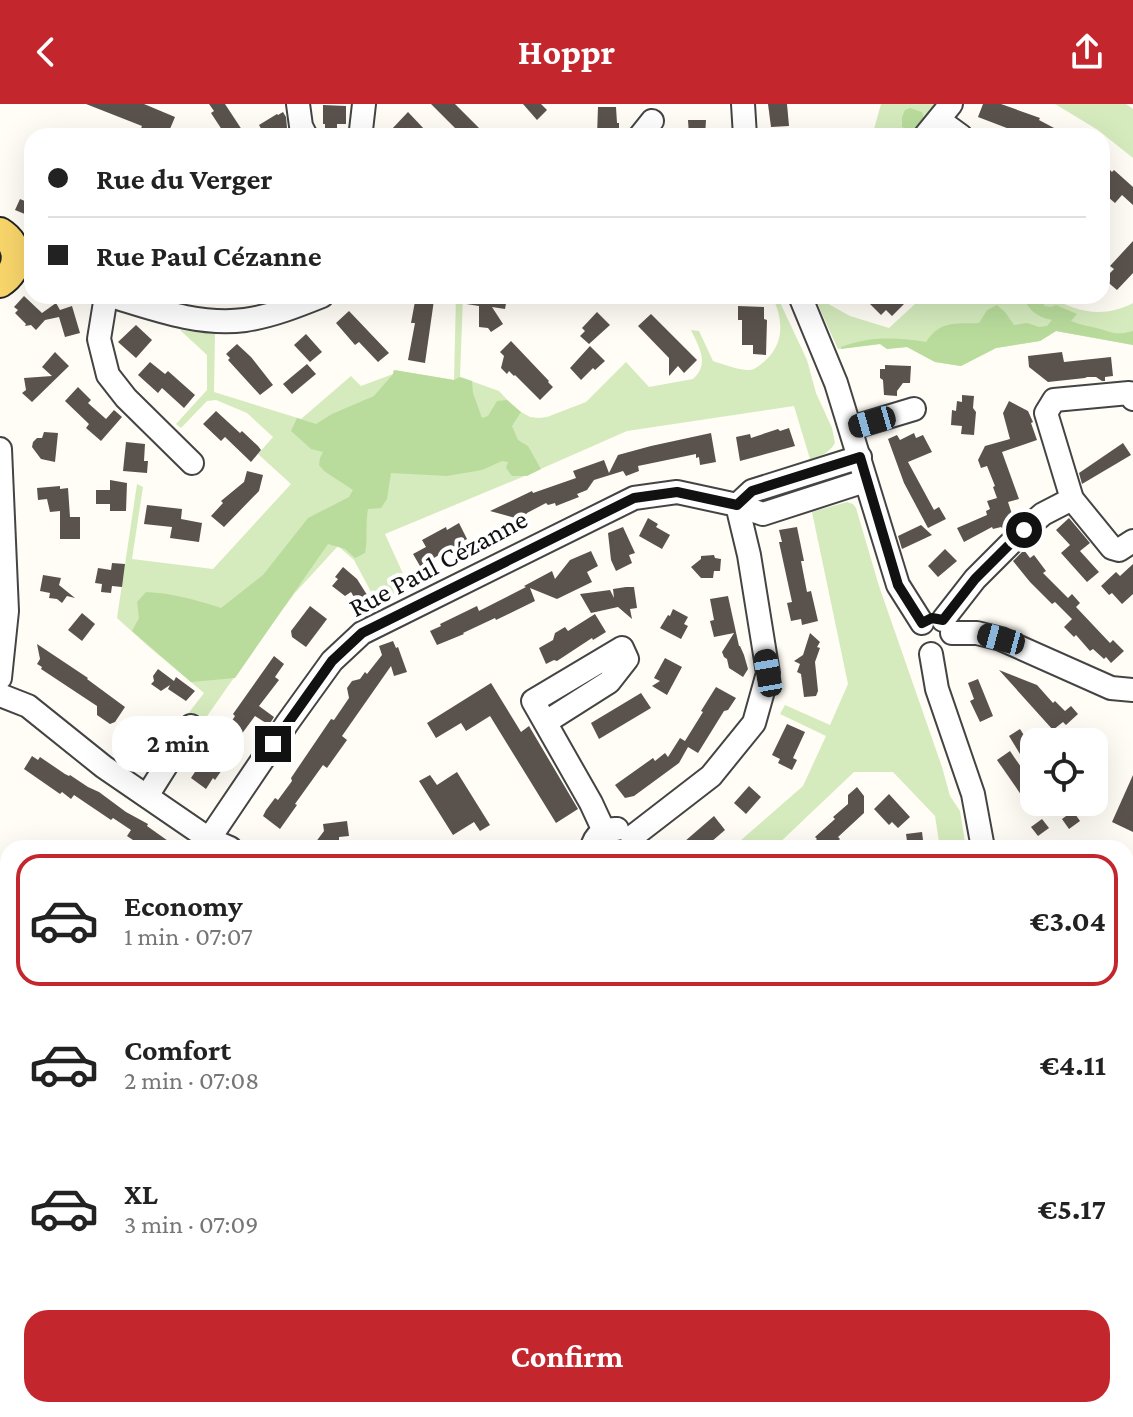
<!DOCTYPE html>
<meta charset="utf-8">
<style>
body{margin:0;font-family:"Crimson Pro",serif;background:#f6f6f6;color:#222;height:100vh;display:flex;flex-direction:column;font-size:30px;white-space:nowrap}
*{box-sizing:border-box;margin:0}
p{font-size:26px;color:#767676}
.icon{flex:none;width:44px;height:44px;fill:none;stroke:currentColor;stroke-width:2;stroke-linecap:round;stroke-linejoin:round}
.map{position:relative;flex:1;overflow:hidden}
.details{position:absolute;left:0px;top:736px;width:1134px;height:578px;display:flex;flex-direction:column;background:#fff;border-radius:24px 24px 0 0;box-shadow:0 8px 32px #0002}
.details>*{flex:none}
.top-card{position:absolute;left:24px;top:24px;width:1086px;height:176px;border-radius:24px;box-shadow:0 8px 32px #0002;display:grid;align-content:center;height:176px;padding:0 24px;background:#fff}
.tools{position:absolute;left:1020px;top:624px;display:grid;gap:16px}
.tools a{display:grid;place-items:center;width:88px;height:88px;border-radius:16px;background:#fff;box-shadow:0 8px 32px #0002;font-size:40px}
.end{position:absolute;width:36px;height:36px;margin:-18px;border:10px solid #111;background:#fff;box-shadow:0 0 0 4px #fff}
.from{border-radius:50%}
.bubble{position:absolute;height:56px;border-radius:24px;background:#fff;box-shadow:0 8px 32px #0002;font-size:26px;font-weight:700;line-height:56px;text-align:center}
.car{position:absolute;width:24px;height:48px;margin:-24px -12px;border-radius:10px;box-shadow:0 0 6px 2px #0007;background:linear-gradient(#222 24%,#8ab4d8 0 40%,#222 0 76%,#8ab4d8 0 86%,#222 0)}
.top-card b{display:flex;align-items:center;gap:28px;height:76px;font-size:30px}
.top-card b+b{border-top:2px solid #e0e0e0}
.top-card i{width:20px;height:20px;background:#222}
ul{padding:14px 0 0;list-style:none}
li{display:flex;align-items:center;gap:24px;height:132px;margin:0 16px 12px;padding:0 8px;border:4px solid transparent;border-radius:24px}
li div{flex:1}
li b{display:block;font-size:30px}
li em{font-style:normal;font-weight:700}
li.current{border-color:#c4262e}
li>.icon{width:72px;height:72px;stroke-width:1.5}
.primary-button{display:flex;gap:16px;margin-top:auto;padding:16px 24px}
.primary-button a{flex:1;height:92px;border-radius:24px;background:#c4262e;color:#fff;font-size:32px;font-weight:700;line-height:92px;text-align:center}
header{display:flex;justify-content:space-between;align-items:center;height:104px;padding:0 24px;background:#c4262e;color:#fff;font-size:36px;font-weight:700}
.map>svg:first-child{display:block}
</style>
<header><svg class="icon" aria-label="back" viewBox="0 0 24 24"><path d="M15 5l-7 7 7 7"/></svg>Hoppr<svg class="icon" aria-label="share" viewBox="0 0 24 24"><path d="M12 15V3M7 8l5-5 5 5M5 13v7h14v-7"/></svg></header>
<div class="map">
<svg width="1133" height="1313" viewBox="0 0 1133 1313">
<rect width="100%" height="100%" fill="#fffdf5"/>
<g fill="#f6f3d4">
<path d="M 8,1141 L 8,1231 L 0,1227 L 0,1166 Z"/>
<path d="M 94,1306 L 349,1306 L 362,1313 L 91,1313 Z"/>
</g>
<g fill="#d5ebbd">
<path d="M 881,0 L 937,0 L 909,32 L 872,32 Z"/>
<path d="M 1055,0 L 1126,0 L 1133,5 L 1133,54 L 1098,26 Z"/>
<path d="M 456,192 L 463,192 L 460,273 L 499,287 L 516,305 L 530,313 L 539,314 L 547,313 L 586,298 L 626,258 L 649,283 L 693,275 C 710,260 699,243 691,226 L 699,227 L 713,257 C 722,260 741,267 750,266 C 756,265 761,260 766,256 C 785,238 783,214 772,192 L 777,192 L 807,256 L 816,289 L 832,324 L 835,339 C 829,349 821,352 810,355 L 794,302 L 627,327 L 527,371 L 385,430 L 410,485 L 378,501 L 354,456 L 338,442 L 294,490 L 261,535 L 198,625 L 184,615 L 204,589 L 148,542 L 117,514 L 137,380 L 143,383 L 132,455 L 213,465 L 291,380 L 258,350 L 273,333 L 247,309 L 216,296 L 207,297 L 181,324 L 176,320 L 207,286 L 207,251 L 180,226 L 215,230 L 214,288 L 301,315 L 351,272 L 361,282 L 393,270 L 394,266 L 454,276 Z"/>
<path d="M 814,192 L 850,212 L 889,224 L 916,199 L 912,192 L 1050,192 C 1076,209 1105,214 1133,199 L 1133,241 L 1056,227 L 1040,237 L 996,244 L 961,262 L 935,258 L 907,243 L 887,245 L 880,240 L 838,245 Z"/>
<path d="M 847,398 L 853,400 L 856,404 L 879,482 L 942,663 L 950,692 L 960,707 L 966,744 L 940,744 L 935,712 L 893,668 L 854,668 L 774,744 L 732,744 L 803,682 L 826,632 L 780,610 L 785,601 L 830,621 L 848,580 L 812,408 Z"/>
<path d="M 0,1227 L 8,1231 L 8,1302 L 0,1298 Z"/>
<path d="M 17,1306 L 94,1306 L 91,1313 L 31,1313 Z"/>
</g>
<g fill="#b9dc9c">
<path d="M 910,4 L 922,8 L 924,15 L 911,27 L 902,23 L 902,13 L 905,6 Z"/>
<path d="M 1023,192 L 1039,192 L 1044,195 L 1044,202 L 1051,203 L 1056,201 L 1077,210 L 1071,217 C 1078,220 1084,221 1092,223 C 1109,226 1113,233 1133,227 L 1133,241 L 1056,227 L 1040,237 L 996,244 L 961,262 L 935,258 L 907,243 L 887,245 L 880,240 L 841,245 L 841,243 C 868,232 898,233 926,238 C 940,216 956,220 979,219 L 987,206 L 997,201 L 1005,208 L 1014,221 L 1027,219 L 1039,223 L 1047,222 L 1052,216 C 1037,213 1028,206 1023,192 Z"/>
<path d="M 394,266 L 454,276 L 460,273 L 472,277 L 473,289 L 482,314 L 488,312 L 497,297 L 507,296 L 521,308 L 512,322 L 518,336 L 528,342 L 541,365 L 527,372 L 512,372 L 506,364 L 508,358 L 502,357 L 482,366 L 447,372 L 391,369 L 387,395 L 381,404 L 368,405 C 365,420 368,434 365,449 L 355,454 L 345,445 L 328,440 L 235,574 L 191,578 L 132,527 L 139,514 L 137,498 L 146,488 C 173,489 196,496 221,504 L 263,471 L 308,414 L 349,393 L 353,386 L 324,367 L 319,361 L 320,354 L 323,348 L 311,345 L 291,327 L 297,314 L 316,320 L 332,310 L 374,292 L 393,270 Z"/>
</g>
<path fill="#d9e3c4" d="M 8,890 L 8,1127 L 0,1123 L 0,950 Z"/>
<g fill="#5a524d">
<path d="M 86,0 L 144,0 L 175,13 L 167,32 L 138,32 L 142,22 Z"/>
<path d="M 209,0 L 225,0 L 246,32 L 226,32 L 211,9 L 214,7 Z"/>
<path d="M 431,0 L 455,0 L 487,32 L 463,32 Z"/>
<path d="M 523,0 L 541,0 L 547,6 L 537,16 Z"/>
<path d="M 768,0 L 787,0 L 789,22 L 771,23 Z"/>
<path d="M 983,0 L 1001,0 L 1040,14 L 1039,16 L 1069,32 L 1032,32 L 1024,29 L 1022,32 L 1012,28 L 1012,26 L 978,13 Z"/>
<path d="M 323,1 L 346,2 L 346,20 L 337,20 L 337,27 L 325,27 L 325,20 L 323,20 Z"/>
<path d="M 598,3 L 616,3 L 617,19 L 619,19 L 619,32 L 597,32 Z"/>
<path d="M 283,8 L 286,13 L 287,24 L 274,32 L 265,32 L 259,21 L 277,10 L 278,11 Z"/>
<path d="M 408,8 L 426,27 L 420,32 L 397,32 L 391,26 Z"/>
<path d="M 688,16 L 706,16 L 705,32 L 689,32 Z"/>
<path d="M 1102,58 L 1112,68 L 1114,66 L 1133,83 L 1133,101 L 1122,91 L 1115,99 L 1102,88 Z"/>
<path d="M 20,95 L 32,100 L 32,113 L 15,106 Z"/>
<path d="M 1133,137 L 1133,169 L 1117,186 L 1104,175 L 1114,165 L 1110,162 Z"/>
<path d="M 24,192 L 42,209 L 56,199 L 60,206 L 72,202 L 80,229 L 65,233 L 59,213 L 45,216 L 36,226 L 31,221 L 25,222 L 26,220 L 15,209 L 18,206 L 14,203 Z"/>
<path d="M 416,192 L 434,196 L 425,259 L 408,256 L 415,219 L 411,219 Z"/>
<path d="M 460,192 L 497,192 L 507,194 L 505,205 L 492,203 L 503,220 L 491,228 L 488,224 L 479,223 L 479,202 L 460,199 Z"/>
<path d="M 862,192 L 896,192 L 904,200 L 892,212 L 886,206 L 881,211 Z"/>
<path d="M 738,202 L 764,203 L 764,215 L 767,216 L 766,251 L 753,250 L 753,241 L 742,241 L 742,216 L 738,216 Z"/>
<path d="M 349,207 L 389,249 L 378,258 L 359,238 L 355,241 L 336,219 Z"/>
<path d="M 597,208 L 610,221 L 589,240 L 580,232 L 585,227 L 582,224 Z"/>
<path d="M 651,210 L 697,256 L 684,269 L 678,262 L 669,272 L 669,254 L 638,222 Z"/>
<path d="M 136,221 L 152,236 L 136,254 L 118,238 Z"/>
<path d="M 306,230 L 322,248 L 310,258 L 294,241 Z"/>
<path d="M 511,237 L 549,277 L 548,278 L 553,283 L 540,296 L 515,271 L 514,272 L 509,267 L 507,270 L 501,264 L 504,252 L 500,248 Z"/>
<path d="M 237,240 L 251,253 L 273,281 L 260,291 L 228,256 L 230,254 L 226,250 Z"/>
<path d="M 590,242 L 605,257 L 595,266 L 593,264 L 581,276 L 570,264 Z"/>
<path d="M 55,248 L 69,262 L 32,298 L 22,289 L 26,286 L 24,274 L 52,272 L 42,263 Z"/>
<path d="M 1062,248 L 1064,258 L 1111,253 L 1113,272 L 1105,273 L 1105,277 L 1102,277 L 1096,273 L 1087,273 L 1085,274 L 1048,278 L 1029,263 L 1028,252 Z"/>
<path d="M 150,258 L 165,270 L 168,267 L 195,291 L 184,304 L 162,284 L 158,289 L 138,271 Z"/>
<path d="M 307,260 L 316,270 L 292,290 L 283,280 Z"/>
<path d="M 885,261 L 911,262 L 910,279 L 903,279 L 897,287 L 897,292 L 884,291 L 883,276 L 880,274 L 880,265 L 885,265 Z"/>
<path d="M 78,283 L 91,296 L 88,299 L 106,315 L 114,306 L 122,313 L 101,337 L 86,324 L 89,320 L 65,297 Z"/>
<path d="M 962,291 L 974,292 L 973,304 L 976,308 L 974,331 L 961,330 L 962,322 L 951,321 L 952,306 L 956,307 L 957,297 L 962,298 Z"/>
<path d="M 1009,297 L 1028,307 L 1033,318 L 1031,319 L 1037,336 L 1002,348 L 1019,395 L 1008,398 L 1014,416 L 1004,426 L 1001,423 L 993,425 L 992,423 L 964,438 L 957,424 L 987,411 L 986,407 L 990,405 L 987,397 L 997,394 L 993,383 L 995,382 L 987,362 L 981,364 L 978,356 L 985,342 L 1010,335 L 1003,309 Z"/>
<path d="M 216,307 L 240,329 L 242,327 L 258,342 L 261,346 L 251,358 L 225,333 L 221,337 L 203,320 Z"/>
<path d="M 789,324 L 795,342 L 740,357 L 736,333 L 750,330 L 751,334 L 778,325 L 780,327 Z"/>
<path d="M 44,328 L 58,329 L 55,358 L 41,355 L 32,343 L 33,338 L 37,334 L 42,334 Z"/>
<path d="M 711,329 L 716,358 L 700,361 L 699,353 L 696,354 L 696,350 L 638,362 L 639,367 L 626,372 L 623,367 L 594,376 L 587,386 L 577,390 L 579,393 L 556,402 L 555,399 L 548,401 L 546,399 L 527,409 L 523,416 L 490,407 L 532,387 L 533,389 L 576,374 L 573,367 L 604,356 L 609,369 L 618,351 L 651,342 Z"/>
<path d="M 914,329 L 916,334 L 923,331 L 932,348 L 908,358 L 934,406 L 939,403 L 946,415 L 928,424 L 904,379 L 888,335 L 897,331 L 900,336 Z"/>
<path d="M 126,338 L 145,340 L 144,357 L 148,357 L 147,369 L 123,367 Z"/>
<path d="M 1123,339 L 1131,351 L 1082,380 L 1079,369 Z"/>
<path d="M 247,367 L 263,371 L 259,387 L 224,423 L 211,412 L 223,399 L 221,397 L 244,378 Z"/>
<path d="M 110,376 L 127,379 L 126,407 L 110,407 L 110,400 L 96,400 L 96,386 L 110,386 Z"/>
<path d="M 60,382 L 60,385 L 68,384 L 70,413 L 80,413 L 80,435 L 60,435 L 60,407 L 50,408 L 47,395 L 38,396 L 37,384 Z"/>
<path d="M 147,401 L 182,405 L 181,415 L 202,419 L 199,438 L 170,434 L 172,423 L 144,420 Z"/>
<path d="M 648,414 L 658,420 L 656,423 L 670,431 L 662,445 L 639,432 Z"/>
<path d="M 1069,414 L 1090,439 L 1080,447 L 1099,468 L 1087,478 L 1061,449 L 1070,441 L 1056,426 Z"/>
<path d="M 459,419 L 467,435 L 420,462 L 413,450 L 426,443 L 422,436 L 446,423 L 447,426 Z"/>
<path d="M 921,421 L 932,431 L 902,445 L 898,432 Z"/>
<path d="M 623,423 L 635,449 L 629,451 L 632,459 L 616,467 L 611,456 L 608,429 Z"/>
<path d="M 797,423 L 804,457 L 801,457 L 807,488 L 811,487 L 818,517 L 802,521 L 801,515 L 791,517 L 787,499 L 792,498 L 779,438 L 782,438 L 779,426 Z"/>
<path d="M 945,445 L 957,457 L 938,473 L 928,462 Z"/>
<path d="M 1024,446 L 1030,454 L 1034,451 L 1046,467 L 1043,469 L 1068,494 L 1072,490 L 1080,499 L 1076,503 L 1110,539 L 1113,536 L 1124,547 L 1111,559 L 1106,553 L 1104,555 L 1093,545 L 1090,547 L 1076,531 L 1074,533 L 1064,523 L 1072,515 L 1055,498 L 1052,500 L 1030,478 L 1013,457 Z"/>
<path d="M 591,447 L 598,462 L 587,468 L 592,478 L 557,495 L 530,484 L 535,497 L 496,516 L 495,514 L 463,529 L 464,530 L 437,541 L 430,527 L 441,522 L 440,520 L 477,502 L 479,507 L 526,483 L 524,482 L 552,467 L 555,475 L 570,456 Z"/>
<path d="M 714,451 L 715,454 L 721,455 L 720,467 L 714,467 L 713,474 L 701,474 L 691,463 L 701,455 L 701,452 Z"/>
<path d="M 112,459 L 125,460 L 122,483 L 112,482 L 111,489 L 101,488 L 102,480 L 95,479 L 98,464 L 111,466 Z"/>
<path d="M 1133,460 L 1133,490 L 1122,500 L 1112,489 L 1109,491 L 1101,482 L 1116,468 L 1120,472 Z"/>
<path d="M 343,463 L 357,475 L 369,494 L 358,500 L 351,488 L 345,492 L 332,482 L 338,475 L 335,473 Z"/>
<path d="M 43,471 L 61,474 L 59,481 L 75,494 L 67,492 L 62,499 L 57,495 L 49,494 L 50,489 L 40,487 Z"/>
<path d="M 626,483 L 634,483 L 637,504 L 630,505 L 632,515 L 618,503 L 591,509 L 580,490 L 610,486 L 614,494 L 613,485 Z"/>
<path d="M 728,492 L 739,542 L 740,542 L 744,551 L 748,565 L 743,573 L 729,564 L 727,555 L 724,553 L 722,548 L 734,529 L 714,533 L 710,517 L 714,516 L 710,495 Z"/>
<path d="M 310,502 L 327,515 L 306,543 L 292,533 L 291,527 Z"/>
<path d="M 673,505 L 688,513 L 684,520 L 688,522 L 681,535 L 660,524 L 668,511 L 670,512 Z"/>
<path d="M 82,509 L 95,520 L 82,537 L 68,526 Z"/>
<path d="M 595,510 L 606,528 L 593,536 L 592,534 L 557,557 L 554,556 L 546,560 L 539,544 L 553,536 L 555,529 L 565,523 L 568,527 Z"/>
<path d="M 810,529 L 820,538 L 817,543 L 820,544 L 815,558 L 818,587 L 816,592 L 804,593 L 801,570 L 797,568 L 800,560 L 794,557 L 803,551 Z"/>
<path d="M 393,537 L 396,544 L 398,543 L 407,568 L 394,572 L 391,562 L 342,632 L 347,636 L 327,664 L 323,661 L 295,700 L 297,701 L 280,725 L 263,712 L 266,706 L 275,694 L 278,696 L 292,677 L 291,674 L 331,615 L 334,616 L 349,594 L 347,584 L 352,577 L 360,575 L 365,568 L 367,570 L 382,551 L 379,542 Z"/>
<path d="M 37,540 L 88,574 L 87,575 L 125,603 L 115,618 L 110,620 L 97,611 L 97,602 L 41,565 L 42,563 L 37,560 L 40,555 Z"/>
<path d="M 274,552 L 284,560 L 275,573 L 279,576 L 259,602 L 274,613 L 269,621 L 255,612 L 238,635 L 241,637 L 226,660 L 215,676 L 213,674 L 206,685 L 191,674 L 206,651 L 209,653 L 220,637 L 220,635 L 235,612 L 233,610 Z"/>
<path d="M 665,554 L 682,563 L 667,591 L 652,582 L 660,577 L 654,574 Z"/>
<path d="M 158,565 L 174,577 L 176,573 L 195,587 L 186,597 L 168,585 L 170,581 L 161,587 L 151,580 L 154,577 L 153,572 Z"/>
<path d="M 999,566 L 1037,581 L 1053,599 L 1055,597 L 1065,607 L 1071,602 L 1078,610 L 1066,621 L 1063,618 L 1053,626 Z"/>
<path d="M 978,575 L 993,612 L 980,618 L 970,597 L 974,595 L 968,579 Z"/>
<path d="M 491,579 L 521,628 L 529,622 L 578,705 L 556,719 L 490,612 L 466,627 L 461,619 L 436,634 L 427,619 Z"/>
<path d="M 716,583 L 736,594 L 728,606 L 724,607 L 698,649 L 688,643 L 679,659 L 634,692 L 625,694 L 615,681 L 653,654 L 655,657 L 665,649 L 668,653 L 680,634 L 685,637 L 703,608 L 701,607 Z"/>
<path d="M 641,589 L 651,604 L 599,635 L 591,619 Z"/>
<path d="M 148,620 L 167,634 L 159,647 L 153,642 L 151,645 L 137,635 Z"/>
<path d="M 787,620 L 805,628 L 793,654 L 797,656 L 792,666 L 778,659 L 780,655 L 772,651 Z"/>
<path d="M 1020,625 L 1031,642 L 1020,650 L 1009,632 Z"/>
<path d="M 1010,647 L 1034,682 L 1034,688 L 1024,695 L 997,656 Z"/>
<path d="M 32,652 L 38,656 L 40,653 L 65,670 L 69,672 L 70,671 L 88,683 L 99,688 L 126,708 L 148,720 L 147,722 L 178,744 L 145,744 L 127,732 L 131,726 L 113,714 L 111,716 L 74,691 L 71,695 L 62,688 L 60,690 L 24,665 Z"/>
<path d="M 457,668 L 490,721 L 480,727 L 474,718 L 453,731 L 419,677 L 430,671 L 437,681 Z"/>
<path d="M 1133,671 L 1133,728 L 1112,718 Z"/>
<path d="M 749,682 L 761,693 L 746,710 L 734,699 Z"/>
<path d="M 857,683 L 864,692 L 864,709 L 838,733 L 840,735 L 831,744 L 808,744 L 817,735 L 815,733 L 835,715 L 833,713 L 848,700 L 848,691 Z"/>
<path d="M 889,690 L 910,713 L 898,724 L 892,718 L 889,721 L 874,705 Z"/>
<path d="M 1073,707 L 1080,717 L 1069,725 L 1062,715 Z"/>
<path d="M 714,712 L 725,726 L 704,744 L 677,744 Z"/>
<path d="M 1042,715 L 1049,724 L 1038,732 L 1031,723 Z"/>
<path d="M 347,717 L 349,732 L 339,733 L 339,736 L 315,739 L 324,727 L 323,720 Z"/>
<path d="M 922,728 L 924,744 L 908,744 L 906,730 Z"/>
</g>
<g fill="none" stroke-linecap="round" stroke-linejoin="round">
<defs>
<g id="minor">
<path d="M 298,0 L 301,22 L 306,32"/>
<path d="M 743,0 L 745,32"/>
<path d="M 939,16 L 961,32"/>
<path d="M 362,32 L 361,26 L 364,0"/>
<path d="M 640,32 L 652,17"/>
<path d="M 925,32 L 951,0"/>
<path d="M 106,192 L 99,235 L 108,271 L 126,294 L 192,359"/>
<path d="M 111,192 C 154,205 199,222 245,216 C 272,212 297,202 322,192"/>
<path d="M 800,192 L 836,279 L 898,481 L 922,519"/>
<path d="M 1133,295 L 1129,289 L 1054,296 L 1046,309 L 1072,395 L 1112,444 L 1119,446 L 1133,437"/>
<path d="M 851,324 L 914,305"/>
<path d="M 0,345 L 7,507 L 0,574"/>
<path d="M 860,353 L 752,387 L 737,401 L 763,410 L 865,377"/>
<path d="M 943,516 L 975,475 L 1024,426 L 1043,410 L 1072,395"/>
<path d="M 952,529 L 977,529 L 1001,535 L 1111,584 L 1133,586"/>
<path d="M 931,550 L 937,585 L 973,690 L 983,744"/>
<path d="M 0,591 L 28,602 L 104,663 L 209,735 L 230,744"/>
<path d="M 546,618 L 609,578 L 627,555 L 622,544 L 533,597 L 591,699 L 604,727"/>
<path d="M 147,692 L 191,622"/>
<path d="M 209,735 L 288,618 L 332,557 L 362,529 L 634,394 L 677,388 L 737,401 L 749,451 L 768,569 L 754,619 L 711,672 L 632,733"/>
<path d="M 592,744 C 594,732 604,724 617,725"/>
<path d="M 1126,914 L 1133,910"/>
<path d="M 1126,994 L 1133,1000"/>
<path d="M 1126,1058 L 1133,1059"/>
<path d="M 1126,1120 L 1133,1119"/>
<path d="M 1126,1269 L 1133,1282"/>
<path d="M 540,1306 L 545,1313"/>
<path d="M 675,1306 L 678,1313"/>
<path d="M 877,1313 L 881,1306"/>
</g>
<path id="major" d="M 0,128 C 21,141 21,166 0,179"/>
</defs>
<use href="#minor" stroke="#444" stroke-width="26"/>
<use href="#major" stroke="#222" stroke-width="32"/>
<use href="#minor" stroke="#fff" stroke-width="22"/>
<use href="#major" stroke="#f9d66b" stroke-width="28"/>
</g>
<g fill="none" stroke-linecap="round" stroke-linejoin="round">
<path stroke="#111" stroke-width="10" d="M 273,640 L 332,557 L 362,529 L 634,394 L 677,388 L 737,401 L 752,387 L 860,353 L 898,481 L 922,519 L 932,514 L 943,516 L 975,475 L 1024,426"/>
</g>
<g text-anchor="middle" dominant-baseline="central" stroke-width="8" stroke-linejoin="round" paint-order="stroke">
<g font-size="28" fill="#111" stroke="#fff">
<text transform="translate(438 459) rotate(-28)">Rue Paul Cézanne</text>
</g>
</g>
</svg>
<div class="tools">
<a><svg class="icon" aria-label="locate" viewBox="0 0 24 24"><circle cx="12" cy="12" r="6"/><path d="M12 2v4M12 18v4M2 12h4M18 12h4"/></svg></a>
</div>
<i class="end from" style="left:1024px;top:426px"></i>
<i class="end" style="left:273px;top:640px"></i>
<div class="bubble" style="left:112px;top:612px;width:132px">2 min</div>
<i class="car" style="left:872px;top:318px;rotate:254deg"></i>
<i class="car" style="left:1001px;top:535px;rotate:285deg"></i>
<i class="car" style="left:768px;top:569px;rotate:350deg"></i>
<div class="top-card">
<b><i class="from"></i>Rue du Verger</b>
<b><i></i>Rue Paul Cézanne</b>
</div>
<section class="details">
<ul>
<li class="current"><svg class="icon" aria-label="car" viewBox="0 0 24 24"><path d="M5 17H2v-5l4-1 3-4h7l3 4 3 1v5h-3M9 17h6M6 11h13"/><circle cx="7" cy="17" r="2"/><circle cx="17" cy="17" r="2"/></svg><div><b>Economy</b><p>1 min · 07:07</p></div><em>€3.04</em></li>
<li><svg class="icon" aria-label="car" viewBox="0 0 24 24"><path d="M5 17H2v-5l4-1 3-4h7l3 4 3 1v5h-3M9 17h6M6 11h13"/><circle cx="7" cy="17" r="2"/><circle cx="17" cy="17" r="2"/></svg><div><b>Comfort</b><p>2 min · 07:08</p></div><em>€4.11</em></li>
<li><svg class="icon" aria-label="car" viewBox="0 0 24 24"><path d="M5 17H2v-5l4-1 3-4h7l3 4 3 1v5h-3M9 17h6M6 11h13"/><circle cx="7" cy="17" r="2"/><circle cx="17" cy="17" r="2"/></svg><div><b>XL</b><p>3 min · 07:09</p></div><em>€5.17</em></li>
</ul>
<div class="primary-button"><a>Confirm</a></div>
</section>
</div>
